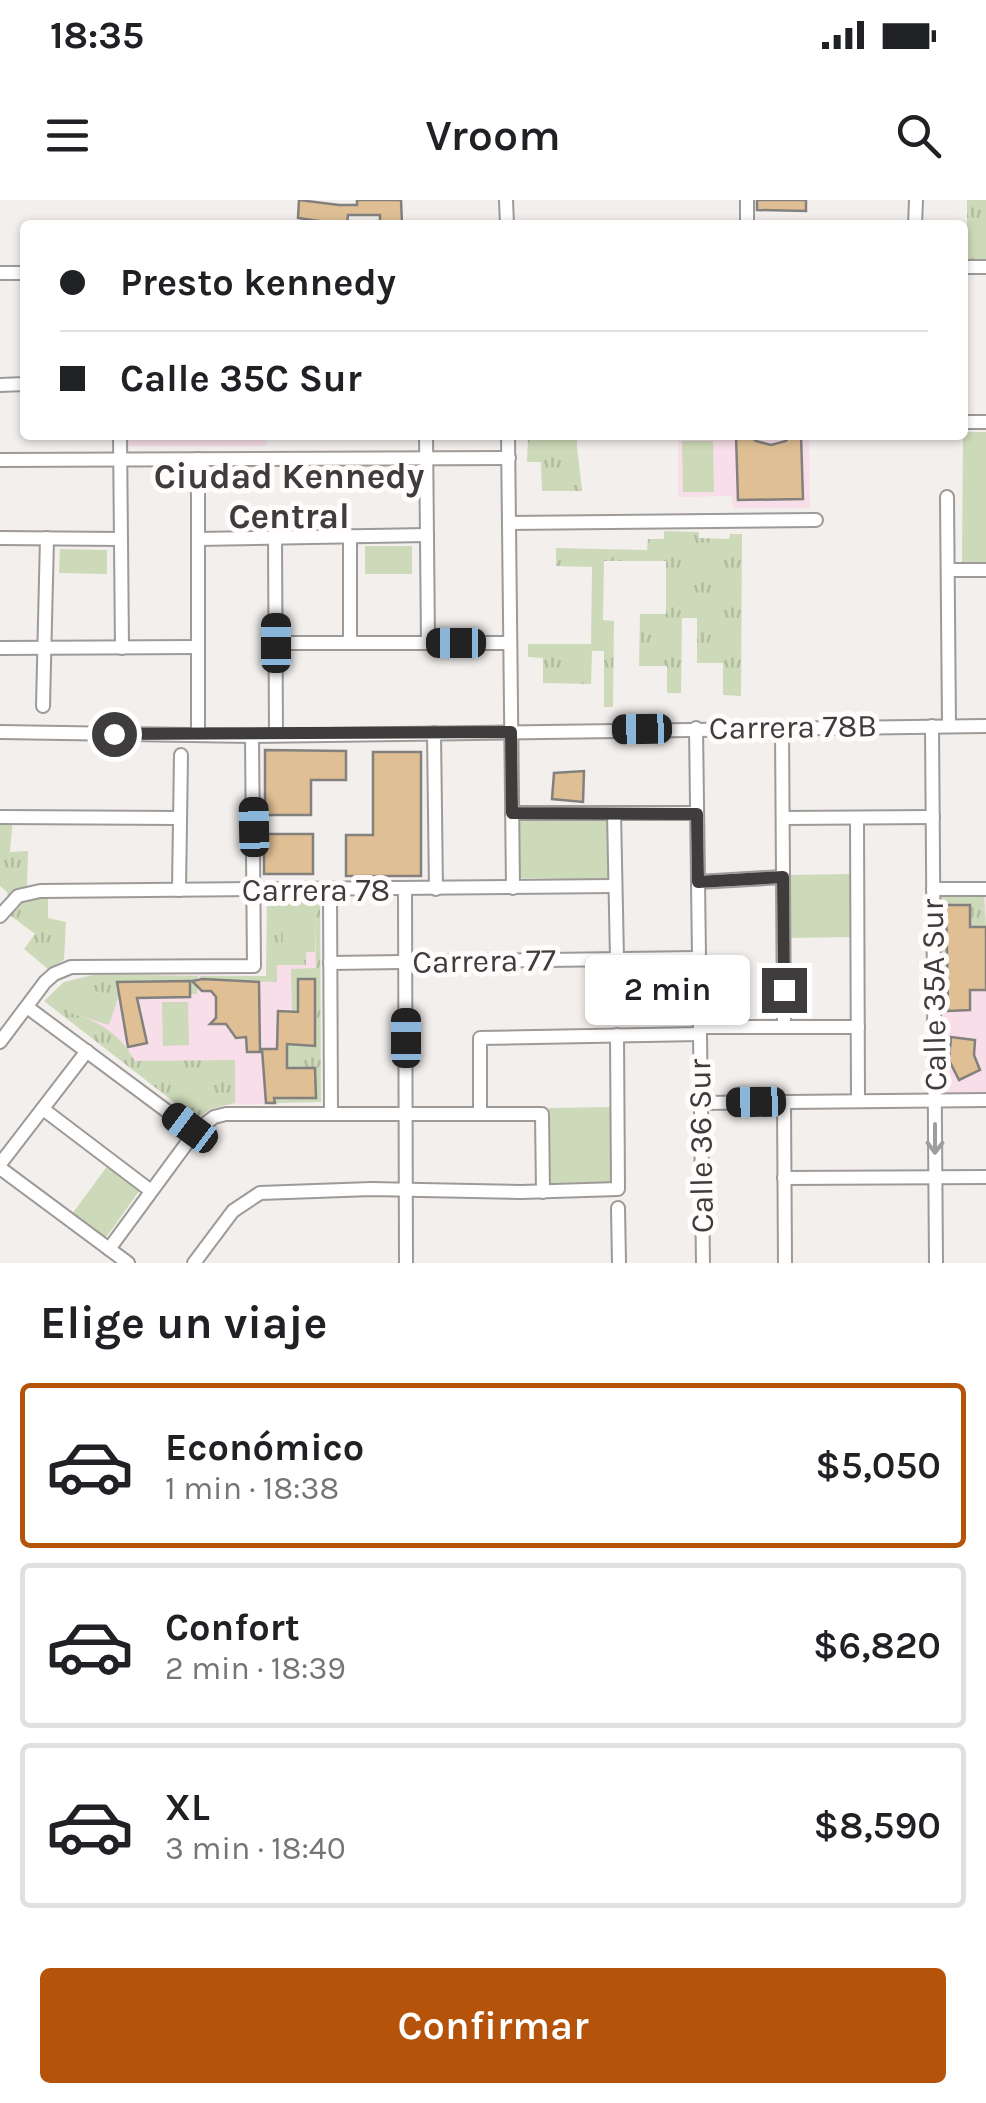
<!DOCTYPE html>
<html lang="es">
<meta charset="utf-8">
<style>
body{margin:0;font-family:Karla,sans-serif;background:#f2f2f2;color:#202124;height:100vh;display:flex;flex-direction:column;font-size:38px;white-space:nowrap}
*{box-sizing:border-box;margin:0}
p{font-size:32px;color:#757577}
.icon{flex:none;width:55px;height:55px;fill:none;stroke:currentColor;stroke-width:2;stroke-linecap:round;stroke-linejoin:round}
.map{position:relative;height:1063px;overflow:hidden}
.details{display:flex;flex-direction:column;background:#fff;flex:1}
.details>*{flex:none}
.guide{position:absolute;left:20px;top:20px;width:948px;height:220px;border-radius:10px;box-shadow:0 2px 8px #0004;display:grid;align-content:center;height:220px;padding:0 40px;background:#fff}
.end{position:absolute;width:45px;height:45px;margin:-22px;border:12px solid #3e3c3c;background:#fff;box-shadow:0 0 0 5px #fff}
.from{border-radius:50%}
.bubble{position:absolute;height:70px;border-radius:10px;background:#fff;box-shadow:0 2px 8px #0004;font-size:32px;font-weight:600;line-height:70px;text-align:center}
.car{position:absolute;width:30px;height:60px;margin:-30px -15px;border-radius:12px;box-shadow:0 0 8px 2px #0007;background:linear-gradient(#222 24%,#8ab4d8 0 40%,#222 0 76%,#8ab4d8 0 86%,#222 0)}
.guide b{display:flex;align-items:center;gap:35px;height:95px;font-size:38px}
.guide b+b{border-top:2px solid #e0e0e0}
.guide i{width:25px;height:25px;background:#202124}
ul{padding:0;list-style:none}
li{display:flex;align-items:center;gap:30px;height:165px;margin:0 20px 15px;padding:0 20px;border:5px solid #e0e0e0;border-radius:10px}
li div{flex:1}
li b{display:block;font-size:38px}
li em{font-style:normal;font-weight:600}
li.on{border-color:#b45309}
li>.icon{width:90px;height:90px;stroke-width:1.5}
h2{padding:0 40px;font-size:45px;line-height:120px}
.primary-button{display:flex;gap:20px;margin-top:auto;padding:20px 40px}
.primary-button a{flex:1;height:115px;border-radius:10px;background:#b45309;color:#fff;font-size:40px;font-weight:600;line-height:115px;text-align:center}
.status{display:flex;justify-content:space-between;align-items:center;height:70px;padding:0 50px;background:#fff;direction:ltr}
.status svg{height:28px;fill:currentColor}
header{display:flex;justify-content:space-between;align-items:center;height:130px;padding:0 40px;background:#fff;font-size:45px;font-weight:600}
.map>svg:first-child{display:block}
</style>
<div class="status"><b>18:35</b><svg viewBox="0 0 49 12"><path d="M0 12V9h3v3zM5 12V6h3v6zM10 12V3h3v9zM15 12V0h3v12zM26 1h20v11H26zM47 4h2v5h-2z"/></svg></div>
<header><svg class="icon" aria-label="menu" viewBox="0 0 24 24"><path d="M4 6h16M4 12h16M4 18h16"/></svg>Vroom<svg class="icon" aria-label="search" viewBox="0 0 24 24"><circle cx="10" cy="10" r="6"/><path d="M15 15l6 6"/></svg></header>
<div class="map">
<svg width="986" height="1063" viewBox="0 0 986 1063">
<defs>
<pattern id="grass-tufts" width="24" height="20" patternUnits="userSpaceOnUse" patternTransform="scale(2.5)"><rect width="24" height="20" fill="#cddab9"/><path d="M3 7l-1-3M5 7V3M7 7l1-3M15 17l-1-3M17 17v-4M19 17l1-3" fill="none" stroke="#b1bca0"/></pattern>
</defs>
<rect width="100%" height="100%" fill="#f2efed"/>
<g fill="#f7dee8">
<rect x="125" y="235" width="141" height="11"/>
<path d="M 678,235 L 809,235 L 810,308 L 733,308 L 732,296 L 678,297 Z"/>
<path d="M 940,696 L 986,696 L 986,893 L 942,893 Z"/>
<path d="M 267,701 L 320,701 L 321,902 L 220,905 L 196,919 L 44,801 L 64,782 L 97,774 L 266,776 Z"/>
</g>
<g fill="url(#grass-tufts)">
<rect x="967" y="0" width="19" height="60"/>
<path d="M 576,237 L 582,291 L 542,291 L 541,262 L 527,262 L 528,239 Z"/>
<path d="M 664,331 L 699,332 L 699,338 L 729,339 L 730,334 L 742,334 L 741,496 L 723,495 L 723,463 L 697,463 L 697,418 L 682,418 L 681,493 L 667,493 L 667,466 L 639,466 L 640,414 L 666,414 L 666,361 L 604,361 L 603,420 L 614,421 L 613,507 L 604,507 L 604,451 L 592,451 L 591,484 L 543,483 L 543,458 L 528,457 L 528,444 L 591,444 L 592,367 L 556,366 L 556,348 L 647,350 L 648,339 L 664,339 Z"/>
<path d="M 13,616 L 10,652 L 28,651 L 27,686 L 48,697 L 48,718 L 66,722 L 64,760 L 48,769 L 24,749 L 35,734 L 11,716 L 7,692 L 0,686 L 0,617 Z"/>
<path d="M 940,696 L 984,696 L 986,727 L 970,727 L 969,705 L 946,705 L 948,811 L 941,811 Z"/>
<path d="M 267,701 L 320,701 L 321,902 L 275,903 L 274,861 L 287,861 L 287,844 L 315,845 L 316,813 L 292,812 L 291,769 L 316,768 L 315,705 L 283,751 L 306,752 L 306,765 L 277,765 L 277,782 L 200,781 L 200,776 L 266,776 Z"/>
<path d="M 97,774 L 198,776 L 197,794 L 190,794 L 189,781 L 118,782 L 118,798 L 77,786 L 69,812 C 99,822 119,832 135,861 L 235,860 L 235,903 L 210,909 L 196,919 L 44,801 L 64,782 Z"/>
</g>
<g fill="#cddab9">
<path d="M 963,232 L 986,232 L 986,366 L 962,366 Z"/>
<path d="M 682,241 L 713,241 L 714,292 L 683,292 Z"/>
<rect x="365" y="346" width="47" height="28"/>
<path d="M 60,349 L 107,350 L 107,374 L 59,373 Z"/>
<path d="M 520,618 L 610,619 L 610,680 L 519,678 Z"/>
<path d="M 851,674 L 852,737 L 790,738 L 789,675 Z"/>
<path d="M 282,705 L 315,705 L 315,752 L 283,752 Z"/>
<path d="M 77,785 L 118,798 L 109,825 L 68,812 Z"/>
<path d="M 162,802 L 188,802 L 189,845 L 163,846 Z"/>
<path d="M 613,907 L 614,985 L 550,985 L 549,908 Z"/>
<path d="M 108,965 L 140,990 L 107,1036 L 103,1036 L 72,1014 Z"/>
</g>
<g fill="#e0bf95" stroke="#82817e" stroke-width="2.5">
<path d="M 299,0 L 339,5 L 357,5 L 357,0 L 401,0 L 402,23 L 380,24 L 380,15 L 348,15 L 347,25 L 298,18 Z"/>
<path d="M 757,0 L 806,0 L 806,11 L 757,10 Z"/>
<path d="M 736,235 L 749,235 L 756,241 L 771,245 L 786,241 L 790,235 L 801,235 L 803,299 L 738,300 Z"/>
<path d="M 265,550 L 346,551 L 346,580 L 311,580 L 311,615 L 265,615 Z"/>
<path d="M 373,552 L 421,552 L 421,676 L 346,676 L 346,635 L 373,635 Z"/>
<path d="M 584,571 L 583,602 L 552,599 L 554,573 Z"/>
<rect x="264" y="634" width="49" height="40"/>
<path d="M 946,705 L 970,705 L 970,727 L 986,727 L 986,790 L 970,790 L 970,810 L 948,811 Z"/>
<path d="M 203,779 L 259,782 L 260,852 L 247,852 L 246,837 L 236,838 L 226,824 L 210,824 L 216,818 L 216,797 L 211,791 L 202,791 L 192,781 Z"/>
<path d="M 298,779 L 315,779 L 315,846 L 287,844 L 287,868 L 315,868 L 316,898 L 274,898 L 275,903 L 266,903 L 262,849 L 277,849 L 278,811 L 298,812 Z"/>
<path d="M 190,781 L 190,797 L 137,798 L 147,843 L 128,847 L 117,782 Z"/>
<path d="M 951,837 L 975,840 L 974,855 L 980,870 L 959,880 L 949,860 Z"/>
</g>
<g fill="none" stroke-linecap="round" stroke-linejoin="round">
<defs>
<g id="minor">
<path d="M 506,0 L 507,25"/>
<path d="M 747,0 L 747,25"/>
<path d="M 915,25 L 916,0"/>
<path d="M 962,67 L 986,67"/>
<path d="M 0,73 L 25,73"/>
<path d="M 0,185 L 25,184"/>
<path d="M 962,222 L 986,222"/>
<path d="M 120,235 L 122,448"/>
<path d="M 426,235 L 428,443"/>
<path d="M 508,235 L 513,688"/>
<path d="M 0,260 L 509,258"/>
<path d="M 947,297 L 949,526"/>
<path d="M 509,323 L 816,320"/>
<path d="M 275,337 L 276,535"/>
<path d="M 0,338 L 121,339"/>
<path d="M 198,339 L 427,335"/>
<path d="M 948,370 L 986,370"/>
<path d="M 276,443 L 510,443"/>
<path d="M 350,443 L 350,336"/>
<path d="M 0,448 L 198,447"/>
<path d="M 43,506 L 47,338"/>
<path d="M 932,526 L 936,1063"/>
<path d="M 782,527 L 784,827"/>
<path d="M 696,528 L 703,1063"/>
<path d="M 0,532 L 252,536 L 986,526"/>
<path d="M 434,533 L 436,689"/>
<path d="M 198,535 L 198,259"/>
<path d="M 512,613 L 697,613"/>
<path d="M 614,613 L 617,759"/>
<path d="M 0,617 L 180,618"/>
<path d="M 783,618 L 933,617"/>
<path d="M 857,618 L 858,901"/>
<path d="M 698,682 L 783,677"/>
<path d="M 405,689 L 406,1063"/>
<path d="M 933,689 L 986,689"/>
<path d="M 179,690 L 181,555"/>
<path d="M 330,690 L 331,913"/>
<path d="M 0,716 L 18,696 L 40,691 L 615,686"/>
<path d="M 330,763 L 699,758"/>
<path d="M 27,807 L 195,932"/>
<path d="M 700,827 L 858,827"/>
<path d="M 0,842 L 45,782 L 54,774 L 71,767 L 254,766 L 252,536"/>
<path d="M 784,902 L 785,1063"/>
<path d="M 701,903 L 986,900"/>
<path d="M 43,909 L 151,991"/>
<path d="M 480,914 L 480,838 L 700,834"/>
<path d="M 0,964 L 87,851"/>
<path d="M 0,968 L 128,1063"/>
<path d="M 784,978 L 986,977"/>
<path d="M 618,1008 L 619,1063"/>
<path d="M 109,1049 L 195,932 L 214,917 L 226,914 L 542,914 L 543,992"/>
<path d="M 194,1063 L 233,1011 L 260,993 L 371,989 L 521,992 L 618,989 L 617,835"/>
</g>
</defs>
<use href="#minor" stroke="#9d9a98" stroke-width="16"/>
<use href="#minor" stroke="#fff" stroke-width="12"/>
</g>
<defs><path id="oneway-shaft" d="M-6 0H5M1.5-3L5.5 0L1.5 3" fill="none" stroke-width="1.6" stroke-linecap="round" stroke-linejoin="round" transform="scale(2.5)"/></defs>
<use stroke="#9e9e9e" href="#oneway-shaft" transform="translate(935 939) rotate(90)"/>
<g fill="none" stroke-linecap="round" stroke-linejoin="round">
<path stroke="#3e3c3c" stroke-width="12" d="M 114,534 L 511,532 L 512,613 L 697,614 L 698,682 L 783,677 L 784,790"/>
</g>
<g text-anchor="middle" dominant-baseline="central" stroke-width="10" stroke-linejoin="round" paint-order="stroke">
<g font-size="32" fill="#3e3c3c" stroke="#fffcfb">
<text transform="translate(793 527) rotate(-1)">Carrera 78B</text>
<text x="316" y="690">Carrera 78</text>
<text transform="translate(484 761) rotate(-1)">Carrera 77</text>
<text transform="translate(934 795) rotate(-91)">Calle 35A Sur</text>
<text transform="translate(701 946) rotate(-91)">Calle 36 Sur</text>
</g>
<g font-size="35" font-weight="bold" fill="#3e3c3c" stroke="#fffcfb">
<text x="289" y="276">Ciudad Kennedy<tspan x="289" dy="40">Central</tspan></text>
</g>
</g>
</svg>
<i class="end from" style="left:114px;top:534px"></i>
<i class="end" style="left:784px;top:790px"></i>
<div class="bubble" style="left:585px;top:755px;width:165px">2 min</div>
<i class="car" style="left:276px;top:443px;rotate:0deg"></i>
<i class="car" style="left:456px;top:443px;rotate:270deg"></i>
<i class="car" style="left:642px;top:529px;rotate:269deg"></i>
<i class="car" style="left:254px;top:627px;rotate:359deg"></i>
<i class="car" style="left:406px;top:838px;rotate:0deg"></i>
<i class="car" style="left:756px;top:902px;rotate:269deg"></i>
<i class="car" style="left:190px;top:928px;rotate:307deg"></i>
<div class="guide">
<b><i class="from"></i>Presto kennedy</b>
<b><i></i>Calle 35C Sur</b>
</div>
</div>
<section class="details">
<h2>Elige un viaje</h2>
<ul>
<li class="on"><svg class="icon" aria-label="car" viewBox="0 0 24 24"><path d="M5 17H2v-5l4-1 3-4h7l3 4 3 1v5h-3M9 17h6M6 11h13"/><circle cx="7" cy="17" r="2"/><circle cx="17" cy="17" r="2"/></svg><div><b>Económico</b><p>1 min · 18:38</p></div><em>$5,050</em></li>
<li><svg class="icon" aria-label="car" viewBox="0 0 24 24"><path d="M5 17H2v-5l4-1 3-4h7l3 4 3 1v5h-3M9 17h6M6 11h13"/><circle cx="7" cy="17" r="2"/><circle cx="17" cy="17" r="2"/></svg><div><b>Confort</b><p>2 min · 18:39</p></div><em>$6,820</em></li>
<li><svg class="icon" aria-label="car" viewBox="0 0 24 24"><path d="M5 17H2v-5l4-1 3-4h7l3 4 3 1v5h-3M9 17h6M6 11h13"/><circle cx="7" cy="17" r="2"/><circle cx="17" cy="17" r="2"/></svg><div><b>XL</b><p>3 min · 18:40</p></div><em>$8,590</em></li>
</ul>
<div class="primary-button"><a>Confirmar</a></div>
</section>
